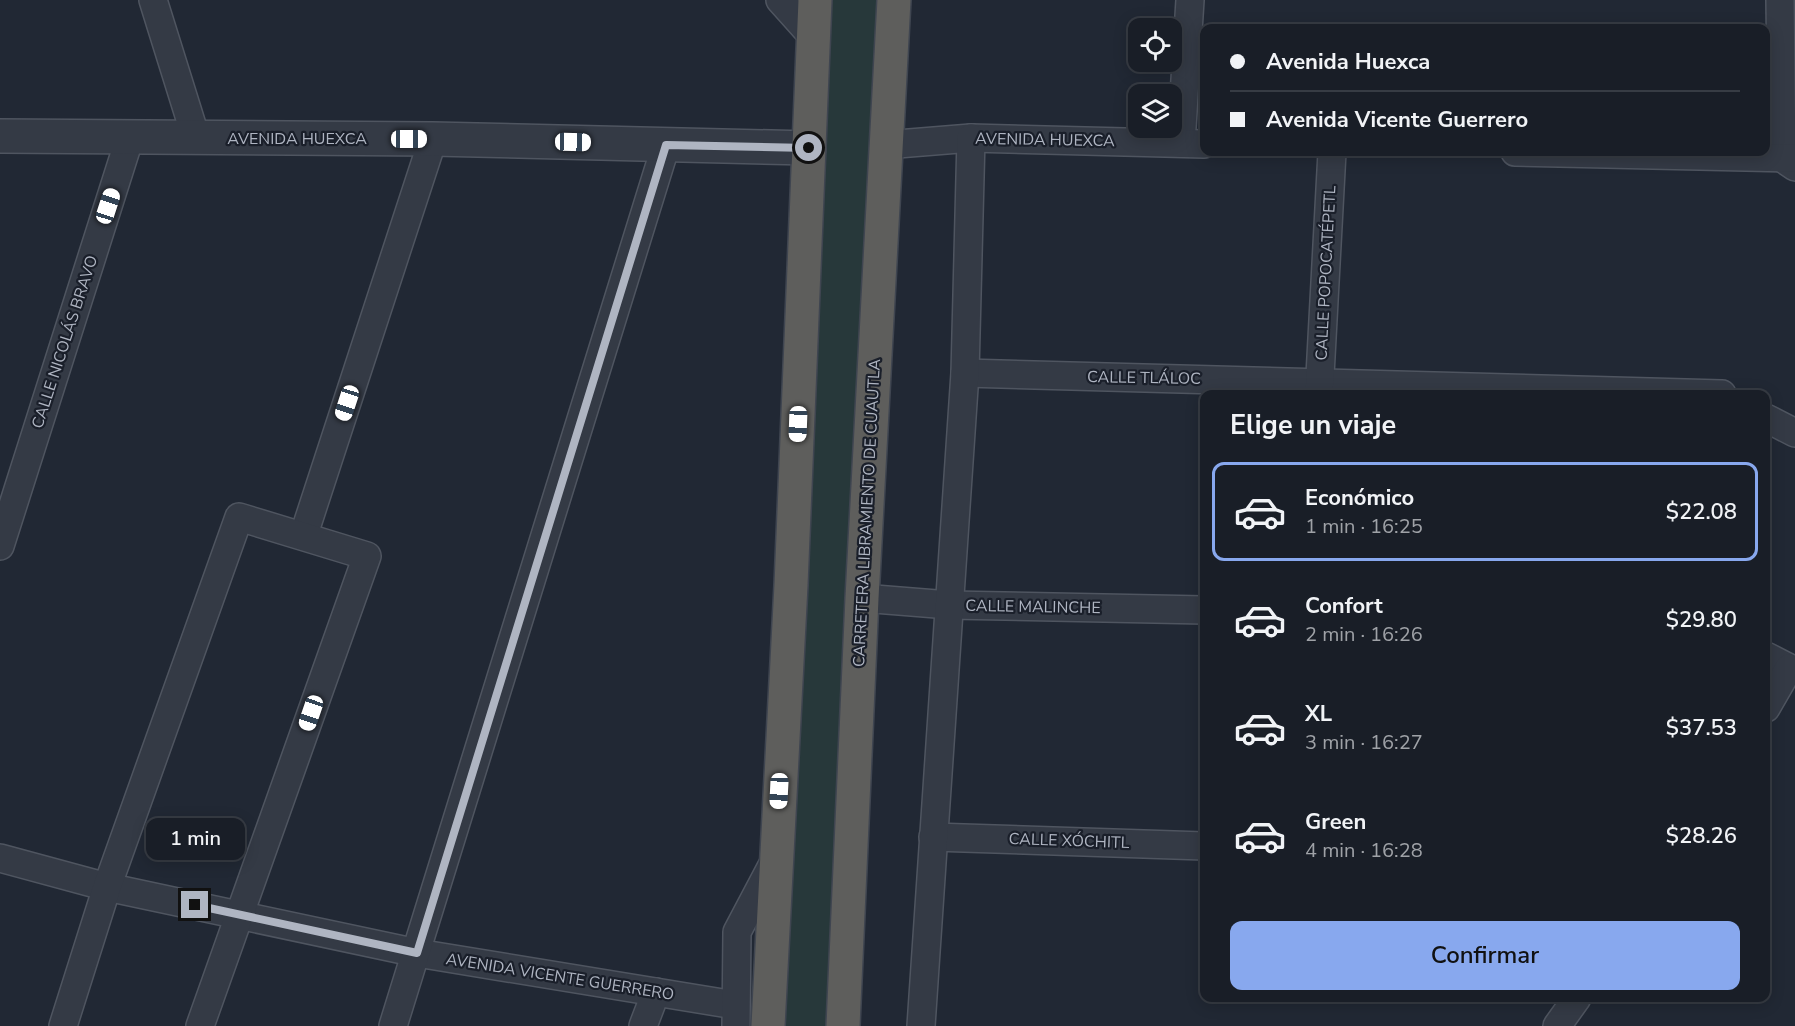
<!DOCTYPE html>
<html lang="es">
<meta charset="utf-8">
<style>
body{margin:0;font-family:"Nunito Sans",sans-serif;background:#22272f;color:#f1f3f6;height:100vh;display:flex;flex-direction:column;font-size:22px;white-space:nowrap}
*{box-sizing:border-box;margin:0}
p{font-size:20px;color:#9fa2a7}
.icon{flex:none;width:33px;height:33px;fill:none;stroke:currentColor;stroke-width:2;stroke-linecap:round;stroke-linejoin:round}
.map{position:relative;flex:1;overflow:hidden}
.panel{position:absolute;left:1200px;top:390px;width:570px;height:612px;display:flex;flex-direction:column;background:#191e27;border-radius:12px;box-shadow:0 3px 15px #0003,0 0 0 2px #373c44}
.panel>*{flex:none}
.banner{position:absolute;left:1200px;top:24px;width:570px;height:132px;border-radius:12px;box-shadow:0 3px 15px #0003,0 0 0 2px #373c44;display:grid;align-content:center;height:132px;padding:0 30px;background:#191e27}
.controls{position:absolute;left:1128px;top:18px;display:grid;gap:12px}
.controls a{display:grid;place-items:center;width:54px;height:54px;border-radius:12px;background:#191e27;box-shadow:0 3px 15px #0003,0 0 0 2px #373c44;font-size:30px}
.end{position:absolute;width:27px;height:27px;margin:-14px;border:8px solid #afb5c2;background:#111;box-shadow:0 0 0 3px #111}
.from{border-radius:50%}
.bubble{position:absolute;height:42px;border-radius:12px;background:#191e27;box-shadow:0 3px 15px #0003,0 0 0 2px #373c44;font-size:20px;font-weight:600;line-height:42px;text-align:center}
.car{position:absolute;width:18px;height:36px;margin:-18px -9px;border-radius:8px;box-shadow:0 0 4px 2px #0007;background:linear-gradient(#fff 24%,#345 0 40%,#fff 0 76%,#345 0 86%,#fff 0)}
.banner b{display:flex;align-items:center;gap:21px;height:57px;font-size:22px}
.banner b+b{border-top:2px solid #373c44}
.banner i{width:15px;height:15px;background:#f1f3f6}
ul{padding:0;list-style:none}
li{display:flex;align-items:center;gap:18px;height:99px;margin:0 12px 9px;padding:0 18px;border:3px solid transparent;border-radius:12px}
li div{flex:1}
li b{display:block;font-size:22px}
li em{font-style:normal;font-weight:600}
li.current{border-color:#88a8ee}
li>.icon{width:54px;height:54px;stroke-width:1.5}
h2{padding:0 30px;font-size:27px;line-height:72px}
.button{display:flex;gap:12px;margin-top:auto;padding:12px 30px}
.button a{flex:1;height:69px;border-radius:12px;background:#88a8ee;color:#111;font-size:24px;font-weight:600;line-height:69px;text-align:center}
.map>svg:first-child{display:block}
</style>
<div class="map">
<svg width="1795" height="1026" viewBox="0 0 1795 1026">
<rect width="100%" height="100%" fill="#212834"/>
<path fill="#27383a" d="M 813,0 L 894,0 L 843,1026 L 768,1026 Z"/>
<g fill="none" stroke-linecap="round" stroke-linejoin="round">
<defs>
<g id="minor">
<path d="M 153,0 L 196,138"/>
<path d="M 780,0 L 814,38"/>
<path d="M 1780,0 L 1782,158 L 1795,167"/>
<path d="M 1181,143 L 1190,0"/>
<path d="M 885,145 L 971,138 L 1204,144"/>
<path d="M 1515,152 L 1795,158"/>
<path d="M 965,373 L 1722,394"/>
<path d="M 1319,394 L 1332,152"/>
<path d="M 1766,418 L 1795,433"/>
<path d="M 304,534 L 433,139"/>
<path d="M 0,546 L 130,137"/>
<path d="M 862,598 L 949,605 L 1204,610"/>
<path d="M 1766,656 L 1795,671"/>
<path d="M 1766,708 L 1789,668"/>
<path d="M 933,837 L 1204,846"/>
<path d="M 0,858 L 107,887 L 417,953 L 735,1005"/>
<path d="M 63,1026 L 107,887 L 239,517 L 367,556 L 200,1026"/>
<path d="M 393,1026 L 666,145"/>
<path d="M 643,1026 L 656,992"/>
<path d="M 736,1026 L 737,932 L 775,860"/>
<path d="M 921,1026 L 965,373 L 971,138"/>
<path d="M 1557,1026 L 1577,998"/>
</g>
<path id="tertiary" d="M 0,136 L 433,139 L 809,148"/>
<g id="trunk">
<path d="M 768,1026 L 791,585 L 815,0"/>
<path d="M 843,1026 L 862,598 L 894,0"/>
</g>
</defs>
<use href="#minor" stroke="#4f5560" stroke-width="30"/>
<use href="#tertiary" stroke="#4f5560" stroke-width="36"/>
<use href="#trunk" stroke="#3f4550" stroke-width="36"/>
<use href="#minor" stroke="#343a45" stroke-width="27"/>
<use href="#tertiary" stroke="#343a45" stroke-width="33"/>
<use href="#trunk" stroke="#5e5e5c" stroke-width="33"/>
</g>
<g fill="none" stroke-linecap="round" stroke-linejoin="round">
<path stroke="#afb5c2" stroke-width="8" d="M 195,905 L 417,953 L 666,145 L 809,148"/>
</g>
<g text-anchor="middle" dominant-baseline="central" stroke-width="4.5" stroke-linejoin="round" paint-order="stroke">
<g font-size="16" fill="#afb5c2" stroke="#1a1f2a">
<text x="297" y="139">AVENIDA HUEXCA</text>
<text transform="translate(1045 140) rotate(1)">AVENIDA HUEXCA</text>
<text transform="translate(1326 273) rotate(-87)">CALLE POPOCATÉPETL</text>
<text transform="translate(65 342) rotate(-72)">CALLE NICOLÁS BRAVO</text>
<text transform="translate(1144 378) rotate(1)">CALLE TLÁLOC</text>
<text transform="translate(867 513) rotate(-87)">CARRETERA LIBRAMIENTO DE CUAUTLA</text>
<text transform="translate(1033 607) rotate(1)">CALLE MALINCHE</text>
<text transform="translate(1069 841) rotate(2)">CALLE XÓCHITL</text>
<text transform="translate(560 977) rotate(9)">AVENIDA VICENTE GUERRERO</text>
</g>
</g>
</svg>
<div class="controls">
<a><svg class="icon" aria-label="locate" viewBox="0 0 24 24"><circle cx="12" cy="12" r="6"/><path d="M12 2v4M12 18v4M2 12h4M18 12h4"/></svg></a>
<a><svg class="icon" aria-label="layers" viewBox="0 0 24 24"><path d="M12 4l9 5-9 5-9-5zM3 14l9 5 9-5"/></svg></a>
</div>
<i class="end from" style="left:809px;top:148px"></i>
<i class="end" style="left:195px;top:905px"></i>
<div class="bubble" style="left:146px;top:818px;width:99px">1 min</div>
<i class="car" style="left:409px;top:139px;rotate:90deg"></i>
<i class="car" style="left:573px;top:142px;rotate:91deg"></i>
<i class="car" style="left:108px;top:206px;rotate:18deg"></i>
<i class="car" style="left:347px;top:403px;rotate:198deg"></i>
<i class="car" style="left:798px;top:424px;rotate:182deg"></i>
<i class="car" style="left:311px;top:713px;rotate:199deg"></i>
<i class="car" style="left:779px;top:791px;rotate:183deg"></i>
<div class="banner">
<b><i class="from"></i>Avenida Huexca</b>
<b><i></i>Avenida Vicente Guerrero</b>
</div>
<section class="panel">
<h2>Elige un viaje</h2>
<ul>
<li class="current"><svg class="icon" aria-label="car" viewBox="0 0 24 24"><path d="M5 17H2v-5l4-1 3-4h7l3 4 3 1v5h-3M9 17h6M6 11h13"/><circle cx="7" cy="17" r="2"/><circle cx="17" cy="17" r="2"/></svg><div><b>Económico</b><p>1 min · 16:25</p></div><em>$22.08</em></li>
<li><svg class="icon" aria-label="car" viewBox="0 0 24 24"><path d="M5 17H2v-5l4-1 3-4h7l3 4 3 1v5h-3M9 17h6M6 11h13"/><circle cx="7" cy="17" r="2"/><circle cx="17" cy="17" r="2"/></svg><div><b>Confort</b><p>2 min · 16:26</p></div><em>$29.80</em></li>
<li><svg class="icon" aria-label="car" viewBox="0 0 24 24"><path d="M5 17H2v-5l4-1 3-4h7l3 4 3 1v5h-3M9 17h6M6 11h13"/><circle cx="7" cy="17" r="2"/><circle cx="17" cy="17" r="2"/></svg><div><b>XL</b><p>3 min · 16:27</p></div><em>$37.53</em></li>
<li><svg class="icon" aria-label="car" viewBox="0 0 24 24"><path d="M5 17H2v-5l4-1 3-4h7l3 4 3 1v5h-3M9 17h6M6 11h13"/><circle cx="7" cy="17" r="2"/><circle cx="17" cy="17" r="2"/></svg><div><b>Green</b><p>4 min · 16:28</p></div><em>$28.26</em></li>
</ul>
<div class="button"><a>Confirmar</a></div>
</section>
</div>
